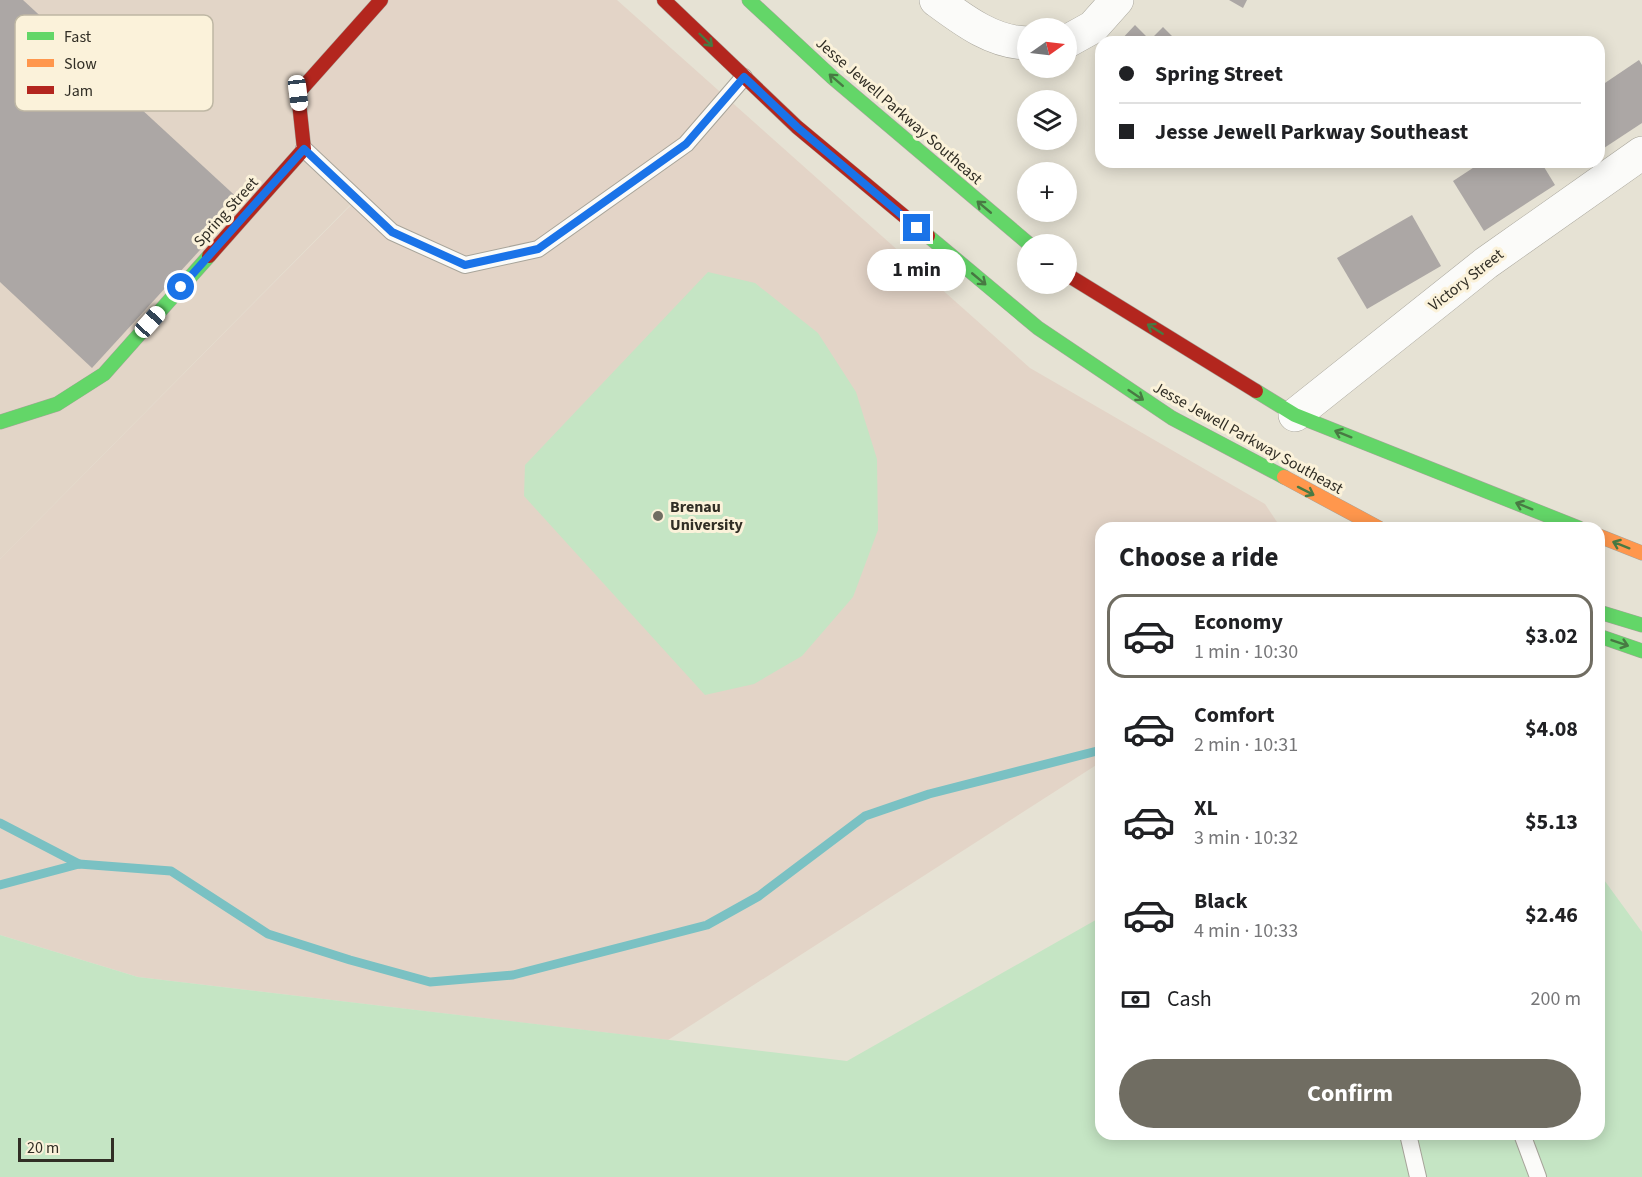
<!DOCTYPE html>
<meta charset="utf-8">
<style>
body{margin:0;font-family:"Source Sans 3",sans-serif;background:#f2f2f2;color:#202124;height:100vh;display:flex;flex-direction:column;font-size:22px;white-space:nowrap}
*{box-sizing:border-box;margin:0}
p{font-size:20px;color:#757577}
.icon{flex:none;width:33px;height:33px;fill:none;stroke:currentColor;stroke-width:2;stroke-linecap:round;stroke-linejoin:round}
.map{position:relative;flex:1;overflow:hidden}
.details{position:absolute;left:1095px;top:522px;width:510px;height:618px;display:flex;flex-direction:column;background:#fff;border-radius:18px;box-shadow:0 3px 15px #0003}
.details>*{flex:none}
.guide{position:absolute;left:1095px;top:36px;width:510px;height:132px;border-radius:18px;box-shadow:0 3px 15px #0003;display:grid;align-content:center;height:132px;padding:0 24px;background:#fff}
.needle{width:39px;rotate:76deg}
.controls{position:absolute;left:1017px;top:18px;display:grid;gap:12px}
.controls a{display:grid;place-items:center;width:60px;height:60px;border-radius:50%;background:#fff;box-shadow:0 3px 15px #0003;font-size:30px}
.scale{position:absolute;left:18px;bottom:15px;width:96px;box-sizing:border-box;padding-left:6px;border:3px solid #312e25;border-top:0;font-size:16px;line-height:21px;white-space:nowrap;color:#312e25;-webkit-text-stroke:4px #fbf2da;paint-order:stroke}
.end{position:absolute;width:27px;height:27px;margin:-14px;border:8px solid #1a73e8;background:#fff;box-shadow:0 0 0 3px #fff}
.from{border-radius:50%}
.bubble{position:absolute;height:42px;border-radius:21px;background:#fff;box-shadow:0 3px 15px #0003;font-size:20px;font-weight:700;line-height:42px;text-align:center}
.car{position:absolute;width:18px;height:36px;margin:-18px -9px;border-radius:8px;box-shadow:0 0 4px 2px #0007;background:linear-gradient(#fff 24%,#345 0 40%,#fff 0 76%,#345 0 86%,#fff 0)}
.guide b{display:flex;align-items:center;gap:21px;height:57px;font-size:22px}
.guide b+b{border-top:2px solid #e0e0e0}
.guide i{width:15px;height:15px;background:#202124}
ul{padding:0;list-style:none}
li{display:flex;align-items:center;gap:18px;height:84px;margin:0 12px 9px;padding:0 12px;border:3px solid transparent;border-radius:18px}
li div{flex:1}
li b{display:block;font-size:22px}
li em{font-style:normal;font-weight:700}
li.current{border-color:#706d62}
li>.icon{width:54px;height:54px;stroke-width:1.5}
h2{padding:0 24px;font-size:27px;line-height:72px}
.pay{display:flex;align-items:center;gap:15px;height:66px;padding:0 24px;font-size:22px}
.pay p{margin-inline-start:auto}
.cta{display:flex;gap:12px;margin-top:auto;padding:12px 24px}
.cta a{flex:1;height:69px;border-radius:36px;background:#706d62;color:#fff;font-size:24px;font-weight:700;line-height:69px;text-align:center}
.map>svg:first-child{display:block}
</style>
<div class="map">
<svg width="1642" height="1177" viewBox="0 0 1642 1177">
<rect width="100%" height="100%" fill="#e6e2d4"/>
<path fill="#e2d5c7" d="M 0,0 L 553,0 L 0,559 Z"/>
<path fill="#e3d4c7" d="M 381,0 L 617,0 L 1030,368 L 1265,504 L 1281,528 L 1101,528 L 1101,762 L 668,1040 L 138,977 L 0,935 L 0,559 L 357,199 L 304,149 L 298,93 Z"/>
<g fill="#c5e5c4">
<path d="M 708,272 L 755,283 L 818,333 L 856,392 L 877,459 L 878,530 L 853,597 L 802,656 L 754,684 L 705,695 L 524,496 L 525,465 Z"/>
<path d="M 1599,873 L 1642,932 L 1642,1177 L 0,1177 L 0,935 L 138,977 L 847,1061 L 1101,917 L 1101,1134 L 1599,1134 Z"/>
</g>
<g fill="none" stroke-linecap="round" stroke-linejoin="round">
<g stroke="#7ac1c3" stroke-width="9">
<path d="M 0,823 L 79,864"/>
<path d="M 0,885 L 79,864 L 171,871 L 268,934 L 350,960 L 430,982 L 513,975 L 707,925 L 759,896 L 865,816 L 929,794 L 1101,750"/>
</g>
</g>
<g fill="#aca7a5">
<path d="M 0,0 L 23,0 L 243,203 L 92,368 L 0,282 Z"/>
<path d="M 1229,0 L 1247,0 L 1243,8 Z"/>
<path d="M 1135,25 L 1150,40 L 1163,27 L 1178,42 L 1119,42 Z"/>
<path d="M 1639,60 L 1642,65 L 1642,123 L 1601,150 L 1599,146 L 1599,87 Z"/>
<path d="M 1482,162 L 1541,162 L 1555,185 L 1484,231 L 1453,181 Z"/>
<path d="M 1412,215 L 1441,266 L 1367,309 L 1337,258 Z"/>
</g>
<g fill="none" stroke-linecap="round" stroke-linejoin="round">
<defs>
<g id="lane">
<path d="M 304,149 L 392,232 L 465,265 L 538,249 L 686,144 L 744,77"/>
<path d="M 1408,1134 L 1418,1177"/>
<path d="M 1522,1134 L 1538,1177"/>
</g>
<g id="street">
<path d="M 936,0 C 963,20 993,43 1028,43"/>
<path d="M 1066,42 L 1093,27 L 1117,0"/>
<path d="M 1295,415 L 1486,263 L 1642,153"/>
</g>
<g id="fast">
<path d="M 749,0 L 833,78 L 1029,244"/>
<path d="M 928,236 L 1038,328 L 1172,418 L 1284,477"/>
<path d="M 1256,391 L 1295,415 L 1579,528"/>
<path d="M 0,422 L 57,404 L 104,374 L 209,256"/>
<path d="M 1599,612 L 1642,625"/>
<path d="M 1599,636 L 1642,651"/>
</g>
<g id="slow">
<path d="M 1284,477 L 1379,528"/>
<path d="M 1599,536 L 1642,553"/>
</g>
<g id="jam">
<path d="M 664,0 L 797,127 L 928,236"/>
<path d="M 209,256 L 304,149 L 298,93 L 381,0"/>
<path d="M 1066,274 L 1256,391"/>
</g>
</defs>
<use href="#lane" stroke="#a7a49a" stroke-width="18"/>
<use href="#street" stroke="#a7a49a" stroke-width="34"/>
<use href="#fast" stroke="#a7a49a" stroke-width="15"/>
<use href="#slow" stroke="#a7a49a" stroke-width="15"/>
<use href="#jam" stroke="#a7a49a" stroke-width="15"/>
<use href="#lane" stroke="#fbfbf9" stroke-width="16"/>
<use href="#street" stroke="#fbfbf9" stroke-width="33"/>
<use href="#fast" stroke="#63d668" stroke-width="14"/>
<use href="#slow" stroke="#ff974d" stroke-width="14"/>
<use href="#jam" stroke="#b3261e" stroke-width="14"/>
</g>
<defs><path id="oneway-shaft" d="M-6 0H5M1.5-3L5.5 0L1.5 3" fill="none" stroke-width="1.6" stroke-linecap="round" stroke-linejoin="round" transform="scale(1.5)"/></defs>
<g stroke="#487a43">
<use href="#oneway-shaft" transform="translate(706 40) rotate(44)"/>
<use href="#oneway-shaft" transform="translate(836 80) rotate(-139)"/>
<use href="#oneway-shaft" transform="translate(984 207) rotate(-140)"/>
<use href="#oneway-shaft" transform="translate(979 279) rotate(40)"/>
<use href="#oneway-shaft" transform="translate(1155 329) rotate(-148)"/>
<use href="#oneway-shaft" transform="translate(1136 395) rotate(34)"/>
<use href="#oneway-shaft" transform="translate(1343 434) rotate(-158)"/>
<use href="#oneway-shaft" transform="translate(1306 491) rotate(27)"/>
<use href="#oneway-shaft" transform="translate(1524 506) rotate(-158)"/>
<use href="#oneway-shaft" transform="translate(1621 545) rotate(-158)"/>
<use href="#oneway-shaft" transform="translate(1620 643) rotate(19)"/>
</g>
<g fill="none" stroke-linecap="round" stroke-linejoin="round">
<path stroke="#1a73e8" stroke-width="8" d="M 181,287 L 304,149 L 392,232 L 465,265 L 538,249 L 686,144 L 744,77 L 797,127 L 917,228"/>
</g>
<circle fill="#706d62" stroke="#fbf2da" stroke-width="2" cx="658" cy="516" r="6"/>
<g text-anchor="middle" dominant-baseline="central" stroke-width="6" stroke-linejoin="round" paint-order="stroke">
<g font-size="16" fill="#312e25" stroke="#fbf2da">
<text transform="translate(899 111) rotate(41)">Jesse Jewell Parkway Southeast</text>
<text transform="translate(226 212) rotate(-48)">Spring Street</text>
<text transform="translate(1466 280) rotate(-38)">Victory Street</text>
<text transform="translate(1248 438) rotate(29)">Jesse Jewell Parkway Southeast</text>
</g>
<g font-size="16" font-weight="bold" fill="#312e25" stroke="#fbf2da" text-anchor="start">
<text x="670" y="507">Brenau<tspan x="670" dy="18">University</tspan></text>
</g>
</g>
<rect x="15" y="15" width="198" height="96" rx="9" fill="#fbf2da" stroke="#beb7a4" stroke-width="1.5"/>
<rect x="27" y="32" width="27" height="8" fill="#63d668"/>
<rect x="27" y="59" width="27" height="8" fill="#ff974d"/>
<rect x="27" y="86" width="27" height="8" fill="#b3261e"/>
<g font-size="16" fill="#312e25">
<text x="64" y="42">Fast</text>
<text x="64" y="69">Slow</text>
<text x="64" y="96">Jam</text>
</g>
</svg>
<div class="controls">
<a><svg class="needle" viewBox="-14 -14 28 28"><path d="M0-13l5 13h-10z" fill="#e53935"/><path d="M0 13l5-13h-10z" fill="#757577"/></svg></a>
<a><svg class="icon" aria-label="layers" viewBox="0 0 24 24"><path d="M12 4l9 5-9 5-9-5zM3 14l9 5 9-5"/></svg></a>
<a>+</a>
<a>−</a>
</div>
<div class="scale">20 m</div>
<i class="end from" style="left:181px;top:287px"></i>
<i class="end" style="left:917px;top:228px"></i>
<div class="bubble" style="left:867px;top:249px;width:99px">1 min</div>
<i class="car" style="left:298px;top:93px;rotate:173deg"></i>
<i class="car" style="left:150px;top:322px;rotate:42deg"></i>
<div class="guide">
<b><i class="from"></i>Spring Street</b>
<b><i></i>Jesse Jewell Parkway Southeast</b>
</div>
<section class="details">
<h2>Choose a ride</h2>
<ul>
<li class="current"><svg class="icon" aria-label="car" viewBox="0 0 24 24"><path d="M5 17H2v-5l4-1 3-4h7l3 4 3 1v5h-3M9 17h6M6 11h13"/><circle cx="7" cy="17" r="2"/><circle cx="17" cy="17" r="2"/></svg><div><b>Economy</b><p>1 min · 10:30</p></div><em>$3.02</em></li>
<li><svg class="icon" aria-label="car" viewBox="0 0 24 24"><path d="M5 17H2v-5l4-1 3-4h7l3 4 3 1v5h-3M9 17h6M6 11h13"/><circle cx="7" cy="17" r="2"/><circle cx="17" cy="17" r="2"/></svg><div><b>Comfort</b><p>2 min · 10:31</p></div><em>$4.08</em></li>
<li><svg class="icon" aria-label="car" viewBox="0 0 24 24"><path d="M5 17H2v-5l4-1 3-4h7l3 4 3 1v5h-3M9 17h6M6 11h13"/><circle cx="7" cy="17" r="2"/><circle cx="17" cy="17" r="2"/></svg><div><b>XL</b><p>3 min · 10:32</p></div><em>$5.13</em></li>
<li><svg class="icon" aria-label="car" viewBox="0 0 24 24"><path d="M5 17H2v-5l4-1 3-4h7l3 4 3 1v5h-3M9 17h6M6 11h13"/><circle cx="7" cy="17" r="2"/><circle cx="17" cy="17" r="2"/></svg><div><b>Black</b><p>4 min · 10:33</p></div><em>$2.46</em></li>
</ul>
<div class="pay"><svg class="icon" aria-label="cash" viewBox="0 0 24 24"><path d="M3 7h18v10H3z"/><circle cx="12" cy="12" r="2"/></svg>Cash<p>200 m</p></div>
<div class="cta"><a>Confirm</a></div>
</section>
</div>
